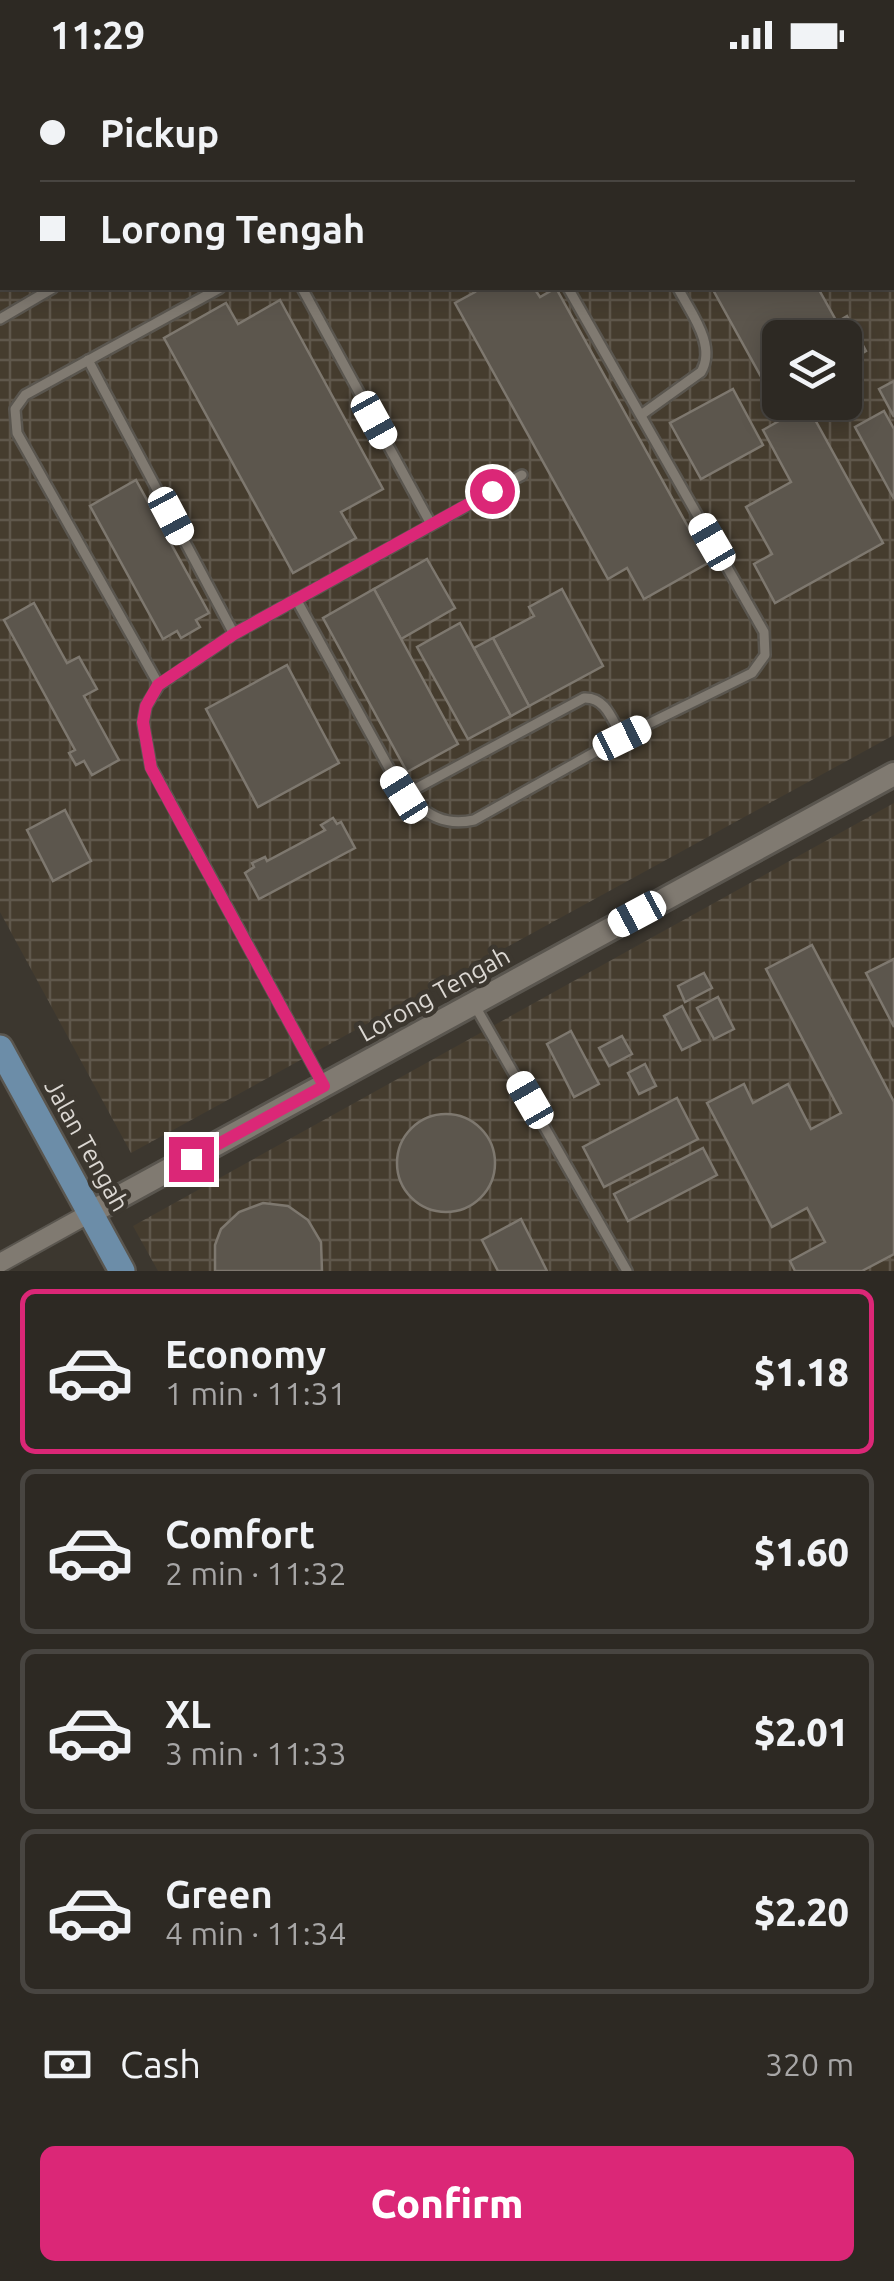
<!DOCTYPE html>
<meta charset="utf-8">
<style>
body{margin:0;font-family:Ubuntu,sans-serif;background:#393530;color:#f1f3f6;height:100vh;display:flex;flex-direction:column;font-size:38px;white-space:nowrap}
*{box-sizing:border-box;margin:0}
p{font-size:32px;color:#a7a6a6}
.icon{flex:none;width:55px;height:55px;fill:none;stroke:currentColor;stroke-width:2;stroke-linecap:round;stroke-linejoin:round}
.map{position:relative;height:1201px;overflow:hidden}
.sheet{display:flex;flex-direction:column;background:#2d2923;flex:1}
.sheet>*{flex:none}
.banner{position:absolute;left:0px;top:0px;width:895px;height:220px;box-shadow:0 5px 25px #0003,0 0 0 2px #484541;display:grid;align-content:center;height:220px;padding:0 40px;background:#2d2923}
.fabs{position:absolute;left:762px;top:250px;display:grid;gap:20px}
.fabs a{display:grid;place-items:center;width:100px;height:100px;border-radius:15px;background:#2d2923;box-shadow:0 5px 25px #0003,0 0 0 2px #484541;font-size:50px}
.end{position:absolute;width:45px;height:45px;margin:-22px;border:12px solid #db2777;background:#fff;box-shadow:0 0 0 5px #fff}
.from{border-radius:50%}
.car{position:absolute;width:30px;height:60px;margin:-30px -15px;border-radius:12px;box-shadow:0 0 8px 2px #0007;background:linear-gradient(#fff 24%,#345 0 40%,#fff 0 76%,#345 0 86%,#fff 0)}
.banner b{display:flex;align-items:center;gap:35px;height:95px;font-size:38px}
.banner b+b{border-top:2px solid #484541}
.banner i{width:25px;height:25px;background:#f1f3f6}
ul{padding:18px 0 0;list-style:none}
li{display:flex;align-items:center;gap:30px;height:165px;margin:0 20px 15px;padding:0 20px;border:5px solid #484541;border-radius:15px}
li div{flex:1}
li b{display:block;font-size:38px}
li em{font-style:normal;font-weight:800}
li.active{border-color:#db2777}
li>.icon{width:90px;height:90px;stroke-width:1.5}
.pay{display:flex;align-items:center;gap:25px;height:110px;padding:0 40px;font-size:38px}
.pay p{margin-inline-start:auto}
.primary-button{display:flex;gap:20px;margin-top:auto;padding:20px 40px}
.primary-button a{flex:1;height:115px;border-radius:15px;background:#db2777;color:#fff;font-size:40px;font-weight:800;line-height:115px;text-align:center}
.status{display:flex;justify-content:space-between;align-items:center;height:70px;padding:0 50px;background:#2d2923;direction:ltr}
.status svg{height:28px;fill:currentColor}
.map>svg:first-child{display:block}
</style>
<div class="status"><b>11:29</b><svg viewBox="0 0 49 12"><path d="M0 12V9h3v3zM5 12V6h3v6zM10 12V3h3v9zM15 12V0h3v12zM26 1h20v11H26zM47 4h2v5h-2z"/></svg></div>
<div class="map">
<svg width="894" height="1201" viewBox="0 0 894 1201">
<defs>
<pattern id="industrial-grid" width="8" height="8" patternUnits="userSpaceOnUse" patternTransform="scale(2.5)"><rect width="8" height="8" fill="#453c2e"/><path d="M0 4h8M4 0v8" fill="none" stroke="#5f574b"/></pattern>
</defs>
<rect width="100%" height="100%" fill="#3c372f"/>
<g fill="url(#industrial-grid)" fill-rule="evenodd">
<path d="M 0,0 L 894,0 L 894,665 L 131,1083 L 0,842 ZM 2,2 L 892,2 L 892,218 L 2,218 ZM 780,268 L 845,268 L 845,332 L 780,332 Z"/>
<path d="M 894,733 L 894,1201 L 158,1201 L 133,1156 Z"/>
</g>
<g fill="#5c564d" stroke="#7e786f" stroke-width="2.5">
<path d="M 473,218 L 534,218 L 540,227 L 556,218 L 708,493 L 644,529 L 627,498 L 608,509 L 455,233 L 475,222 Z"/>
<path d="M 712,218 L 818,218 L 837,252 L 847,246 L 866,281 L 845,293 L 845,268 L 780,268 L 780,329 L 775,332 Z"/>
<path d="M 280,230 L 383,419 L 341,442 L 356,468 L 293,503 L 164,268 L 226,233 L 238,254 Z"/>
<path d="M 894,311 L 894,347 L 879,319 Z"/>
<path d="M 733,319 L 763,375 L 701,409 L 670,353 Z"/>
<path d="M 807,335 L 883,473 L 775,533 L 754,494 L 772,484 L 746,437 L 791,412 L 763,360 Z"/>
<path d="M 884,341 L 894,359 L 894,429 L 855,357 Z"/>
<path d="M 136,410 L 209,543 L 196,550 L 200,557 L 181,568 L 177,561 L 163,569 L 90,436 Z"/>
<path d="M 427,489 L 455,538 L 401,569 L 374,519 Z"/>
<path d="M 374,519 L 458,674 L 407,702 L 323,548 Z"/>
<path d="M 562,519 L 603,596 L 529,636 L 493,568 L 534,546 L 529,537 Z"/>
<path d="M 34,533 L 67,593 L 79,587 L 97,619 L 84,626 L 119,690 L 92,705 L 84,691 L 76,695 L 69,683 L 75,680 L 4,550 Z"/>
<path d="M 460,553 L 511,646 L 468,669 L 417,577 Z"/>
<path d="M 493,568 L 529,636 L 511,646 L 474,578 Z"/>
<path d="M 287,595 L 339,693 L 258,737 L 206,639 Z"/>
<path d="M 65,740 L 91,791 L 53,811 L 27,760 Z"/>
<path d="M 333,748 L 337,754 L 341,752 L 355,778 L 259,829 L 245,803 L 254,797 L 252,793 L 265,787 L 267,791 L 325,760 L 321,755 Z"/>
<path d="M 812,875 L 894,1032 L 894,1184 L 862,1201 L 795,1201 L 790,1191 L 825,1172 L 807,1138 L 772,1157 L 707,1033 L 744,1014 L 753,1033 L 788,1014 L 811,1059 L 841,1043 L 766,899 Z"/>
<path d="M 894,889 L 894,957 L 866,903 Z"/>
<path d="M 704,903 L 712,918 L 685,932 L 678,916 Z"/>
<path d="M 718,927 L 734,959 L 714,969 L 697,938 Z"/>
<path d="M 682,936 L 700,971 L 682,980 L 664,946 Z"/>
<path d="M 571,961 L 599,1014 L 574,1027 L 547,974 Z"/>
<path d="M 622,966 L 632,984 L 609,996 L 599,978 Z"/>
<path d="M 645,994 L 656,1016 L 639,1024 L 628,1003 Z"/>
<path d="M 677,1028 L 698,1069 L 604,1117 L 583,1077 Z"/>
<circle cx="446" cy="1093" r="49"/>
<path d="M 703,1078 L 717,1105 L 628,1151 L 614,1124 Z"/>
<path d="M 263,1133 L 288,1136 L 308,1150 L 321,1172 L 322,1201 L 215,1201 L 215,1175 L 221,1159 L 239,1142 Z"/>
<path d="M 521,1149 L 547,1201 L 498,1201 L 482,1170 Z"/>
</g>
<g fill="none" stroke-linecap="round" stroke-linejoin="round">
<defs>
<g id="service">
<path d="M 728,0 L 729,2"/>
<path d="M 868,0 L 869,2"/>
<path d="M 610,2 L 614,0"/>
<path d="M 892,44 L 894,47"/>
<path d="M 0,47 L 2,51"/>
<path d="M 892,153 L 894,152"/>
<path d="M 302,218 L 431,454"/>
<path d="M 0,249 L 53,218"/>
<path d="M 88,290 L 234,564"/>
<path d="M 641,345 L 701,302 C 717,275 690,242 678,218"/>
<path d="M 296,529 L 404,725 C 428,744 443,757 474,750 L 622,667"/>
<path d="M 159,615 L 17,363 L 15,339 L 25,325 L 220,218"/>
<path d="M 404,725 L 584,628 C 606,627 612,650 622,667 L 752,603 L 765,585 L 764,562 L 568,218"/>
<path d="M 475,936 L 627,1201"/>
<path d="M 323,1014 L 151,697 L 143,653 L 146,636 L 159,615 L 234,564 L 522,405"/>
</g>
<path id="minor" d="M 0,1193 L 90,1143"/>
<path id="tertiary" d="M 90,1143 L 894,704"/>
<path id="primary" d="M 0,978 L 122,1201"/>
</defs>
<use href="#service" stroke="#5a564f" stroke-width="14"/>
<use href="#minor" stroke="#5a564f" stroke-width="22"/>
<use href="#tertiary" stroke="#5a564f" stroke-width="28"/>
<use href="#primary" stroke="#5a564f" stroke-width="30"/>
<use href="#service" stroke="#807a71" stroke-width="9"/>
<use href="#minor" stroke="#807a71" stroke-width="18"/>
<use href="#tertiary" stroke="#807a71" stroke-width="22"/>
<use href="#primary" stroke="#6c8da8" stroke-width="25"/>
</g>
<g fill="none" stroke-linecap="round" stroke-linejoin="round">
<path stroke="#db2777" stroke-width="12" d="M 191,1089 L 324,1016 L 151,698 L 143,652 L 146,636 L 158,615 L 234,564 L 492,421"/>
</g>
<g text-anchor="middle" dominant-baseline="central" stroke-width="9" stroke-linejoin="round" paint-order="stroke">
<g font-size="25" fill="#dbd7d2" stroke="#3c372f">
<text transform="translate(434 924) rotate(-29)">Lorong Tengah</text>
<text transform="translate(87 1075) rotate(61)">Jalan Tengah</text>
</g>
</g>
</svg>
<div class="fabs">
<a><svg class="icon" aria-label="layers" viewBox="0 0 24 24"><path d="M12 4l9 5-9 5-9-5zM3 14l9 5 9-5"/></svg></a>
</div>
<i class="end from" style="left:492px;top:421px"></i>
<i class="end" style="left:191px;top:1089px"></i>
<i class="car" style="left:374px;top:350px;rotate:151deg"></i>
<i class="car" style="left:171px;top:446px;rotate:152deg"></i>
<i class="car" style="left:712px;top:472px;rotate:330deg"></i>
<i class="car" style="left:622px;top:668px;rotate:64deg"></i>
<i class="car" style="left:404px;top:725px;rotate:328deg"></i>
<i class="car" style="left:637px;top:844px;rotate:242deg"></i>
<i class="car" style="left:530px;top:1030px;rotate:330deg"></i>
<div class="banner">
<b><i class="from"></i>Pickup</b>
<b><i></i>Lorong Tengah</b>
</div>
</div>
<section class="sheet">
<ul>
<li class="active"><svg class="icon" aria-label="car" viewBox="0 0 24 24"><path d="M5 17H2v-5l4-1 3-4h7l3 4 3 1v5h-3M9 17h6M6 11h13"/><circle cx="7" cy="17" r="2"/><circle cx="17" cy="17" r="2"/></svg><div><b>Economy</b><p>1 min · 11:31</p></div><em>$1.18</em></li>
<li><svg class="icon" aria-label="car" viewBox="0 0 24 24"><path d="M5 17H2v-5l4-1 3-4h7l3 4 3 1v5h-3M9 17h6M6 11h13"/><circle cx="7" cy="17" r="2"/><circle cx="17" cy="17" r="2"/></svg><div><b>Comfort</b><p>2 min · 11:32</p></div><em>$1.60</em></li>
<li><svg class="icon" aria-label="car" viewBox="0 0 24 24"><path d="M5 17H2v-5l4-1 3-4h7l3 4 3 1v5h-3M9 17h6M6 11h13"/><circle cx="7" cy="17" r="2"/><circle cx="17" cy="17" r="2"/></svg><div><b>XL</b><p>3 min · 11:33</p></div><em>$2.01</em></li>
<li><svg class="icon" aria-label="car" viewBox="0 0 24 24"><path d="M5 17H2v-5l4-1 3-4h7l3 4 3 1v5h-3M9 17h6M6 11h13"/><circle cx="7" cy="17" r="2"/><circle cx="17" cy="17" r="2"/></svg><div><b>Green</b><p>4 min · 11:34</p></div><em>$2.20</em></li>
</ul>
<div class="pay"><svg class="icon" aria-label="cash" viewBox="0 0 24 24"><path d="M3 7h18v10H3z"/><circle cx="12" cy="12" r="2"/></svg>Cash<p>320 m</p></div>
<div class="primary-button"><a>Confirm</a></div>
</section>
